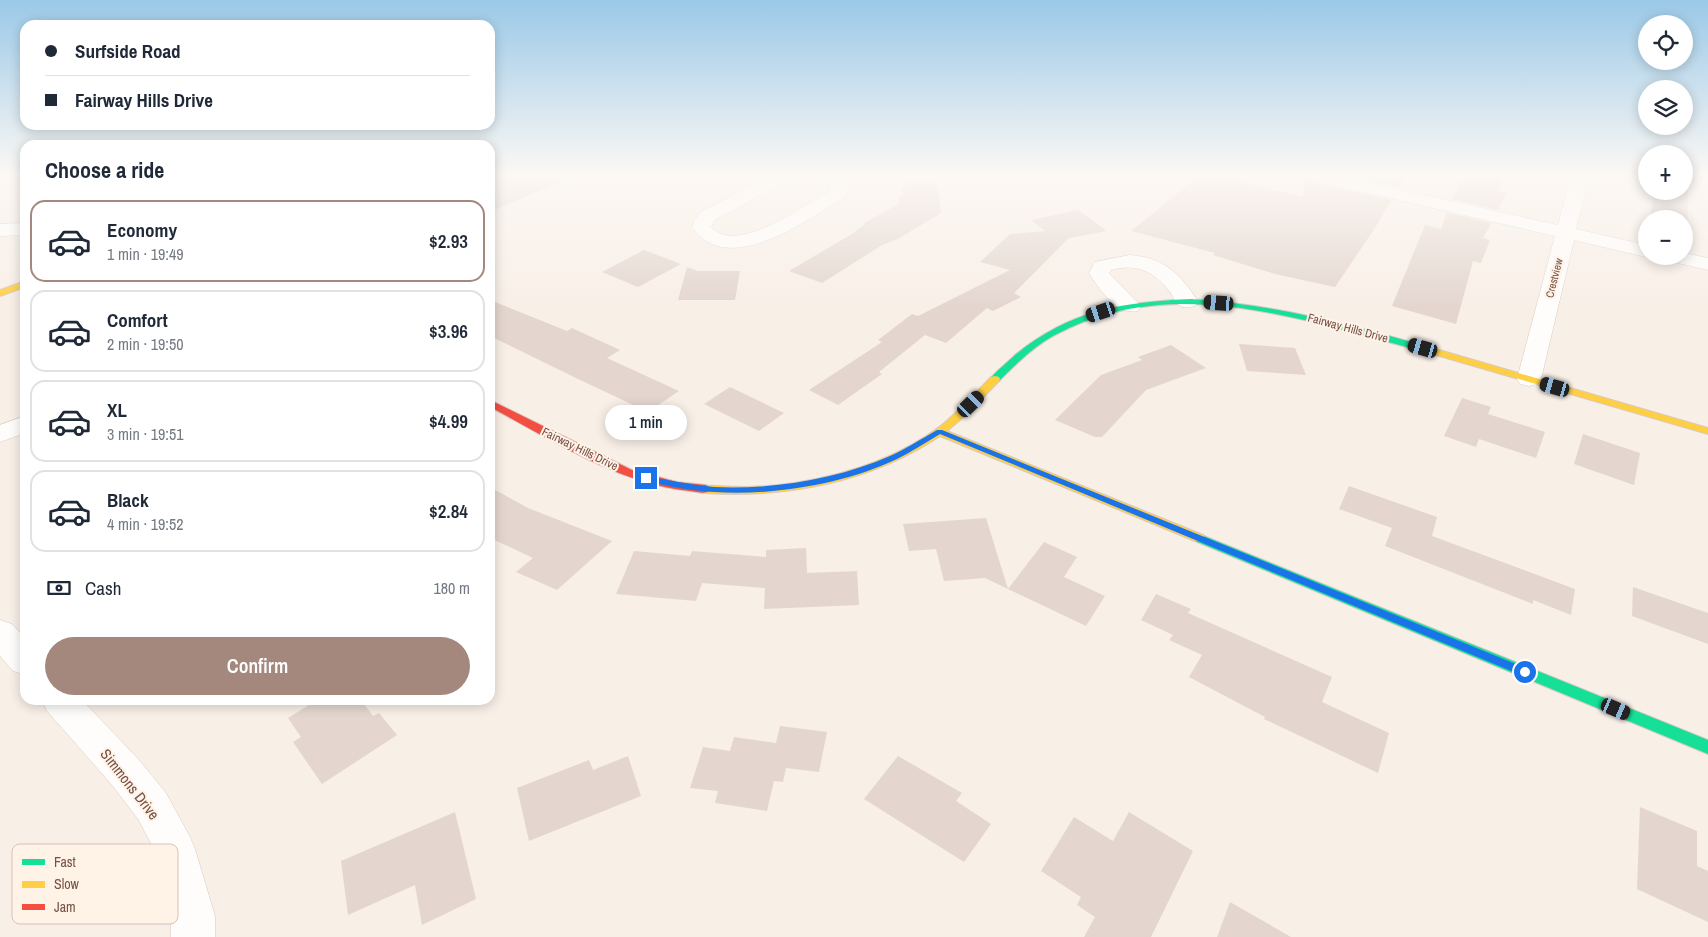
<!DOCTYPE html>
<meta charset="utf-8">
<style>
body{margin:0;font-family:"Archivo Narrow",sans-serif;background:#f6f6f7;color:#1f2937;height:100vh;display:flex;flex-direction:column;font-size:19px;white-space:nowrap}
*{box-sizing:border-box;margin:0}
p{font-size:16px;color:#747a83}
.icon{flex:none;width:28px;height:28px;fill:none;stroke:currentColor;stroke-width:2;stroke-linecap:round;stroke-linejoin:round}
.map{position:relative;flex:1;overflow:hidden}
.side{position:absolute;left:20px;top:140px;width:475px;height:565px;display:flex;flex-direction:column;background:#fff;border-radius:15px;box-shadow:0 2px 12px #0003}
.side>*{flex:none}
.banner{position:absolute;left:20px;top:20px;width:475px;height:110px;border-radius:15px;box-shadow:0 2px 12px #0003;display:grid;align-content:center;height:110px;padding:0 25px;background:#fff}
.tools{position:absolute;left:1638px;top:15px;display:grid;gap:10px}
.tools a{display:grid;place-items:center;width:55px;height:55px;border-radius:50%;background:#fff;box-shadow:0 2px 12px #0003;font-size:25px}
.end{position:absolute;width:22px;height:22px;margin:-11px;border:6px solid #1a73e8;background:#fff;box-shadow:0 0 0 2px #fff}
.from{border-radius:50%}
.bubble{position:absolute;height:35px;border-radius:18px;background:#fff;box-shadow:0 2px 12px #0003;font-size:16px;font-weight:600;line-height:35px;text-align:center}
.car{position:absolute;width:15px;height:30px;margin:-15px -8px;border-radius:6px;box-shadow:0 0 4px 1px #0007;background:linear-gradient(#222 24%,#8ab4d8 0 40%,#222 0 76%,#8ab4d8 0 86%,#222 0)}
.banner b{display:flex;align-items:center;gap:18px;height:48px;font-size:19px}
.banner b+b{border-top:1px solid #e0e1e3}
.banner i{width:12px;height:12px;background:#1f2937}
ul{padding:0;list-style:none}
li{display:flex;align-items:center;gap:15px;height:82px;margin:0 10px 8px;padding:0 15px;border:2px solid #e0e1e3;border-radius:15px}
li div{flex:1}
li b{display:block;font-size:19px}
li em{font-style:normal;font-weight:600}
li.current{border-color:#a4887e}
li>.icon{width:45px;height:45px;stroke-width:1.5}
h2{padding:0 25px;font-size:22px;line-height:60px}
.pay{display:flex;align-items:center;gap:12px;height:55px;padding:0 25px;font-size:19px}
.pay p{margin-inline-start:auto}
.primary-button{display:flex;gap:10px;margin-top:auto;padding:10px 25px}
.primary-button a{flex:1;height:58px;border-radius:30px;background:#a4887e;color:#fff;font-size:20px;font-weight:600;line-height:58px;text-align:center}
.map>svg:first-child{display:block}
</style>
<div class="map">
<svg width="1708" height="937" viewBox="0 0 1708 937">
<rect width="100%" height="100%" fill="#f8efe7"/>
<g fill="#e4d6cf">
<path d="M 490,176 L 574,176 L 490,212 Z"/>
<path d="M 1199,176 L 1214,176 L 1303,197 L 1305,177 L 1309,182 L 1391,200 L 1375,228 L 1335,287 L 1275,274 L 1213,255 L 1215,253 L 1131,231 Z"/>
<path d="M 1348,176 L 1405,176 L 1399,187 Z"/>
<path d="M 1469,176 L 1486,176 L 1502,180 L 1498,191 L 1506,192 L 1498,210 L 1452,199 L 1460,181 L 1466,182 Z"/>
<path d="M 905,183 L 937,183 L 941,213 L 898,239 L 882,245 L 822,283 L 789,271 L 857,231 L 856,230 L 866,224 L 864,223 L 899,204 L 899,196 L 902,196 L 902,188 L 905,188 Z"/>
<path d="M 1654,191 L 1688,191 L 1687,238 L 1684,237 L 1684,219 L 1650,219 Z"/>
<path d="M 1078,210 L 1107,231 L 1069,238 L 1014,293 L 1021,297 L 993,311 L 987,308 L 946,343 L 925,335 L 879,372 L 882,374 L 838,405 L 809,390 L 882,342 L 878,340 L 912,314 L 918,316 L 1010,270 L 980,262 L 1010,234 L 1045,231 L 1031,220 Z"/>
<path d="M 1447,213 L 1491,223 L 1483,238 L 1490,240 L 1481,263 L 1473,261 L 1456,324 L 1392,306 L 1425,225 L 1441,229 Z"/>
<path d="M 644,250 L 681,264 L 638,287 L 602,272 Z"/>
<path d="M 687,267 L 698,271 L 740,271 L 735,300 L 678,300 Z"/>
<path d="M 490,300 L 567,331 L 572,328 L 620,350 L 607,358 L 679,391 L 648,412 L 576,378 L 490,336 Z"/>
<path d="M 1239,344 L 1295,348 L 1306,375 L 1247,371 Z"/>
<path d="M 1171,345 L 1206,368 L 1146,390 L 1102,437 L 1095,437 L 1055,420 L 1101,375 L 1142,360 L 1138,357 Z"/>
<path d="M 730,387 L 784,413 L 759,431 L 704,404 Z"/>
<path d="M 1462,398 L 1491,407 L 1488,414 L 1545,432 L 1536,458 L 1479,439 L 1476,447 L 1444,436 Z"/>
<path d="M 1583,434 L 1640,453 L 1634,485 L 1574,464 Z"/>
<path d="M 1349,486 L 1437,517 L 1432,536 L 1575,589 L 1571,615 L 1533,600 L 1533,604 L 1385,546 L 1392,528 L 1339,509 Z"/>
<path d="M 490,487 L 528,508 L 612,541 L 557,590 L 516,572 L 533,558 L 490,538 Z"/>
<path d="M 986,518 L 1008,589 L 985,578 L 944,581 L 936,549 L 909,551 L 903,524 Z"/>
<path d="M 1044,542 L 1077,557 L 1064,577 L 1105,596 L 1086,626 L 1008,589 Z"/>
<path d="M 806,548 L 807,573 L 857,571 L 859,605 L 764,609 L 765,588 L 702,583 L 696,601 L 616,594 L 634,551 L 690,556 L 692,551 L 766,557 L 766,550 Z"/>
<path d="M 1633,587 L 1708,613 L 1708,644 L 1632,616 Z"/>
<path d="M 1156,594 L 1191,609 L 1188,613 L 1332,677 L 1322,702 L 1389,733 L 1378,773 L 1264,719 L 1265,717 L 1189,677 L 1202,655 L 1169,640 L 1173,635 L 1141,620 Z"/>
<path d="M 317,700 L 361,700 L 373,716 L 379,713 L 397,735 L 322,784 L 293,742 L 301,737 L 288,718 Z"/>
<path d="M 780,726 L 827,732 L 819,772 L 786,768 L 783,782 L 774,781 L 767,811 L 715,803 L 718,791 L 690,788 L 703,747 L 730,751 L 734,737 L 776,743 Z"/>
<path d="M 628,756 L 641,796 L 529,841 L 517,788 L 589,760 L 593,770 Z"/>
<path d="M 898,756 L 962,793 L 956,801 L 991,824 L 964,862 L 864,799 Z"/>
<path d="M 1640,807 L 1697,831 L 1697,866 L 1708,871 L 1708,922 L 1637,889 Z"/>
<path d="M 455,812 L 476,899 L 422,925 L 415,885 L 348,915 L 341,861 Z"/>
<path d="M 1129,812 L 1193,851 L 1151,937 L 1084,937 L 1095,917 L 1077,905 L 1081,897 L 1041,871 L 1074,817 L 1113,841 Z"/>
<path d="M 1230,902 L 1291,937 L 1217,937 Z"/>
</g>
<g fill="none" stroke-linecap="round" stroke-linejoin="round">
<defs>
<g id="street">
<path d="M 769,176 L 790,176 L 788,180 L 715,220 L 711,227 C 736,256 805,205 831,190 L 831,186 L 819,180 L 817,176 C 831,176 844,173 850,189 L 844,198 C 806,220 728,279 692,227 L 694,221 L 701,212 Z"/>
<path d="M 1307,176 L 1339,176 L 1558,225 L 1571,176 L 1589,176 L 1576,229 L 1646,245 L 1646,256 L 1649,256 L 1646,257 L 1574,240 L 1541,379 L 1538,384 L 1529,386 L 1520,384 L 1517,379 L 1555,236 L 1315,181 L 1309,180 Z"/>
<path d="M 25,223 L 25,235 L 0,236 L 0,224 Z"/>
<path d="M 1684,253 L 1708,258 L 1708,270 L 1665,260 L 1662,256 L 1684,256 Z"/>
<path d="M 1130,255 C 1165,258 1179,273 1198,301 L 1195,306 C 1190,307 1184,309 1179,305 C 1175,302 1173,296 1170,292 C 1154,271 1136,263 1111,270 L 1109,273 L 1141,306 L 1138,311 C 1117,316 1099,289 1089,273 L 1095,262 Z"/>
<path d="M 25,416 L 25,433 L 0,442 L 0,425 Z"/>
<path d="M 0,620 L 12,624 L 25,638 L 25,675 L 13,671 L 0,656 Z"/>
<path d="M 42,700 L 82,700 L 140,761 L 166,793 L 189,835 L 195,849 L 215,916 L 215,937 L 171,937 L 171,916 L 156,853 L 138,819 L 112,785 L 47,711 Z"/>
</g>
<g id="fast">
<path d="M 1191,299 C 1275,305 1345,323 1425,346 L 1427,348 L 1422,351 C 1304,321 1178,273 1061,332 C 1037,343 1017,363 999,381 L 995,382 L 990,379 C 997,370 1007,363 1015,355 C 1070,310 1123,302 1191,299 Z"/>
<path d="M 1199,534 L 1708,740 L 1708,754 L 1195,541 L 1193,538 L 1195,535 Z"/>
</g>
<g id="slow">
<path d="M 25,281 L 25,287 L 0,296 L 0,290 Z"/>
<path d="M 1422,345 L 1708,428 L 1708,434 L 1419,350 L 1419,346 Z"/>
<path d="M 995,376 L 999,377 L 1000,379 L 999,381 L 967,414 L 947,431 L 1203,535 L 1205,538 L 1203,541 L 1195,541 L 940,436 C 871,482 788,498 706,493 L 700,489 C 705,484 711,486 718,486 C 743,488 769,487 794,483 C 846,475 900,457 942,425 C 960,410 976,393 991,377 Z"/>
</g>
<path id="jam" d="M 490,400 L 632,470 L 677,482 L 706,485 L 712,489 C 707,495 698,492 690,491 C 618,484 553,440 490,407 Z"/>
</defs>
<use href="#street" stroke="#d9ccc5" stroke-width="1"/>
<use href="#fast" stroke="#d8cac4" stroke-width="2"/>
<use href="#slow" stroke="#d8cac4" stroke-width="2"/>
<use href="#jam" stroke="#d8cac4" stroke-width="2"/>
<use href="#street" fill="#fefdfb" fill-rule="evenodd"/>
<use href="#fast" fill="#16e098" fill-rule="evenodd"/>
<use href="#slow" fill="#ffcf43" fill-rule="evenodd"/>
<use href="#jam" fill="#f24e42" fill-rule="evenodd"/>
</g>
<linearGradient id="sky" x2="0" y2="1"><stop stop-color="#9bc9e8"/><stop offset="0.57" stop-color="#fcf8f4"/><stop offset="1" stop-color="#fcf8f4" stop-opacity="0"/></linearGradient>
<rect width="1708" height="307" fill="url(#sky)"/>
<path fill="#1a73e8" d="M 937,430 L 942,430 L 1528,669 L 1530,672 L 1525,676 L 1521,675 L 940,434 C 925,443 911,452 897,459 C 845,484 771,496 714,492 C 691,491 669,486 646,481 L 642,478 L 646,476 C 669,480 691,485 714,487 C 771,490 838,479 890,456 C 906,449 921,439 937,430 Z"/>
<g text-anchor="middle" dominant-baseline="central" stroke-width="4" stroke-linejoin="round" paint-order="stroke">
<g font-size="11" fill="#765146" stroke="#fff3e8">
<text transform="translate(1554 278) rotate(-76)">Crestview</text>
</g>
<g font-size="12" fill="#765146" stroke="#fff3e8">
<text transform="translate(1348 328) rotate(15)">Fairway Hills Drive</text>
<text transform="translate(580 449) rotate(26)">Fairway Hills Drive</text>
</g>
<g font-size="15" fill="#765146" stroke="#fff3e8">
<text transform="translate(130 784) rotate(52)">Simmons Drive</text>
</g>
</g>
<rect x="12" y="844" width="166" height="80" rx="8" fill="#fff3e8" stroke="#d6c2b7" stroke-width="1"/>
<rect x="22" y="859" width="23" height="6" fill="#16e098"/>
<rect x="22" y="881" width="23" height="7" fill="#ffcf43"/>
<rect x="22" y="904" width="23" height="6" fill="#f24e42"/>
<g font-size="14" fill="#765146">
<text x="54" y="867">Fast</text>
<text x="54" y="889">Slow</text>
<text x="54" y="912">Jam</text>
</g>
</svg>
<div class="tools">
<a><svg class="icon" aria-label="locate" viewBox="0 0 24 24"><circle cx="12" cy="12" r="6"/><path d="M12 2v4M12 18v4M2 12h4M18 12h4"/></svg></a>
<a><svg class="icon" aria-label="layers" viewBox="0 0 24 24"><path d="M12 4l9 5-9 5-9-5zM3 14l9 5 9-5"/></svg></a>
<a>+</a>
<a>−</a>
</div>
<i class="end from" style="left:1525px;top:672px"></i>
<i class="end" style="left:646px;top:478px"></i>
<div class="bubble" style="left:605px;top:405px;width:82px">1 min</div>
<i class="car" style="left:1219px;top:303px;rotate:274deg"></i>
<i class="car" style="left:1101px;top:312px;rotate:252deg"></i>
<i class="car" style="left:1423px;top:348px;rotate:286deg"></i>
<i class="car" style="left:1555px;top:387px;rotate:286deg"></i>
<i class="car" style="left:971px;top:404px;rotate:46deg"></i>
<i class="car" style="left:1616px;top:709px;rotate:113deg"></i>
<div class="banner">
<b><i class="from"></i>Surfside Road</b>
<b><i></i>Fairway Hills Drive</b>
</div>
<section class="side">
<h2>Choose a ride</h2>
<ul>
<li class="current"><svg class="icon" aria-label="car" viewBox="0 0 24 24"><path d="M5 17H2v-5l4-1 3-4h7l3 4 3 1v5h-3M9 17h6M6 11h13"/><circle cx="7" cy="17" r="2"/><circle cx="17" cy="17" r="2"/></svg><div><b>Economy</b><p>1 min · 19:49</p></div><em>$2.93</em></li>
<li><svg class="icon" aria-label="car" viewBox="0 0 24 24"><path d="M5 17H2v-5l4-1 3-4h7l3 4 3 1v5h-3M9 17h6M6 11h13"/><circle cx="7" cy="17" r="2"/><circle cx="17" cy="17" r="2"/></svg><div><b>Comfort</b><p>2 min · 19:50</p></div><em>$3.96</em></li>
<li><svg class="icon" aria-label="car" viewBox="0 0 24 24"><path d="M5 17H2v-5l4-1 3-4h7l3 4 3 1v5h-3M9 17h6M6 11h13"/><circle cx="7" cy="17" r="2"/><circle cx="17" cy="17" r="2"/></svg><div><b>XL</b><p>3 min · 19:51</p></div><em>$4.99</em></li>
<li><svg class="icon" aria-label="car" viewBox="0 0 24 24"><path d="M5 17H2v-5l4-1 3-4h7l3 4 3 1v5h-3M9 17h6M6 11h13"/><circle cx="7" cy="17" r="2"/><circle cx="17" cy="17" r="2"/></svg><div><b>Black</b><p>4 min · 19:52</p></div><em>$2.84</em></li>
</ul>
<div class="pay"><svg class="icon" aria-label="cash" viewBox="0 0 24 24"><path d="M3 7h18v10H3z"/><circle cx="12" cy="12" r="2"/></svg>Cash<p>180 m</p></div>
<div class="primary-button"><a>Confirm</a></div>
</section>
</div>
